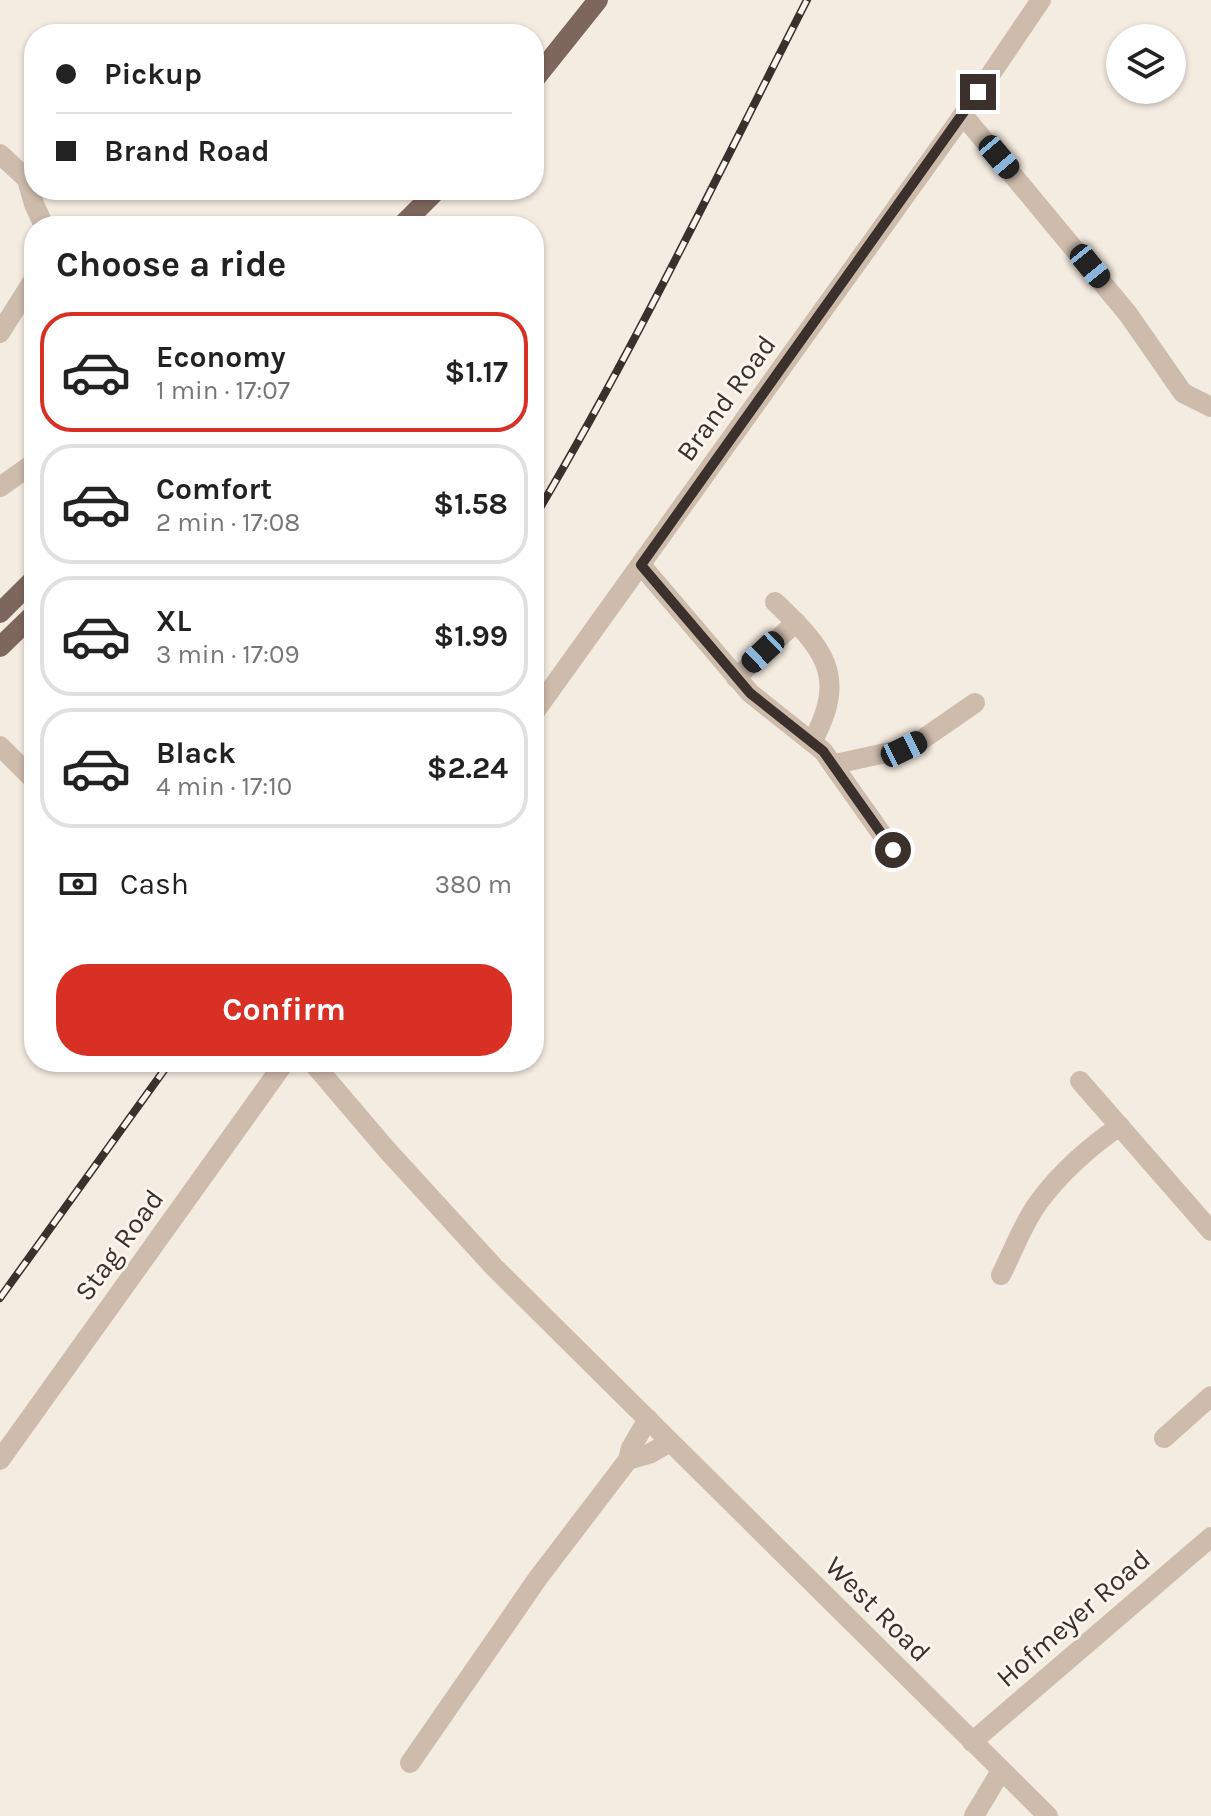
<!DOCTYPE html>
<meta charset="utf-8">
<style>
body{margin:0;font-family:Karla,sans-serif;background:#f6f6f6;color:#222;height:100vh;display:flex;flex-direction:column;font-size:30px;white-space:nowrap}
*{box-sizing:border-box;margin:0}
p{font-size:26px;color:#767676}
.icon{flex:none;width:44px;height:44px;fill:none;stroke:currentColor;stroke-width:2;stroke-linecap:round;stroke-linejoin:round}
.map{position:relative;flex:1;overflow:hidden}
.side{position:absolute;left:24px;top:216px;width:520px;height:856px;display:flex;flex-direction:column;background:#fff;border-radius:32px;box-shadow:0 2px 6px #0004}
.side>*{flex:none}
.guide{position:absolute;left:24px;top:24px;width:520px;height:176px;border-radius:32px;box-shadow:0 2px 6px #0004;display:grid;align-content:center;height:176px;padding:0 32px;background:#fff}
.buttons{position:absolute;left:1106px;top:24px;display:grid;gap:16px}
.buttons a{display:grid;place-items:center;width:80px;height:80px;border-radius:50%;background:#fff;box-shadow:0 2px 6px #0004;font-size:40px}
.end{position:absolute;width:36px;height:36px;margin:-18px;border:10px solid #3b302b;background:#fff;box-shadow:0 0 0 4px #fff}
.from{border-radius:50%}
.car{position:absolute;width:24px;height:48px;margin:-24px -12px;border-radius:10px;box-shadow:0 0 6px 2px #0007;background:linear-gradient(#222 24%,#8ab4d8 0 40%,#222 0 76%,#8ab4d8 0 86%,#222 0)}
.guide b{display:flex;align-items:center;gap:28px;height:76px;font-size:30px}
.guide b+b{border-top:2px solid #e0e0e0}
.guide i{width:20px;height:20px;background:#222}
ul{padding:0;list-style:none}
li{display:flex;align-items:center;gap:24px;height:120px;margin:0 16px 12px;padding:0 16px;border:4px solid #e0e0e0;border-radius:32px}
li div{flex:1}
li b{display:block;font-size:30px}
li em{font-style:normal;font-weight:700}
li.active{border-color:#d93025}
li>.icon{width:72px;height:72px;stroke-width:1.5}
h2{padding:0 32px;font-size:36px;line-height:96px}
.pay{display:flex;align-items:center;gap:20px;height:88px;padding:0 32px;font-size:30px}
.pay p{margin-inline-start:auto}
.button{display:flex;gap:16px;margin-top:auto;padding:16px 32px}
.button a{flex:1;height:92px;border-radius:32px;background:#d93025;color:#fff;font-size:32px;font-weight:700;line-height:92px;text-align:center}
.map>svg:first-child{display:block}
</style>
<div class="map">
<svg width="1211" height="1816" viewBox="0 0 1211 1816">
<rect width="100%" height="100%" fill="#f4ebe1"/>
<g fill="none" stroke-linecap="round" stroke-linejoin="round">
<g stroke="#cdbbac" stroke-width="20">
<path d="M 963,115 L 1128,314 L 1183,393 L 1211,407"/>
<path d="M 0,154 L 27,179 L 34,204 L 44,226"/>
<path d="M 0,333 L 34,279"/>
<path d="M 0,487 L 34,463"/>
<path d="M 641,565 L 750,693 L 823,751 L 893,850"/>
<path d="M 775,602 C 823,648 849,675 812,742"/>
<path d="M 736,678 L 796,622"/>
<path d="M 534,713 L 963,115 L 1041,0"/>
<path d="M 0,746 L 34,780"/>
<path d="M 835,764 L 904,749 L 920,741 L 975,703"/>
<path d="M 312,1062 L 387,1150 L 494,1267 L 1048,1816"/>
<path d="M 1080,1081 L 1211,1231"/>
<path d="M 1001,1275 C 1013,1251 1023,1224 1038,1203 C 1059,1174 1090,1146 1120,1126"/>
<path d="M 1164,1438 L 1211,1396"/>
<path d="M 0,1460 L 285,1062"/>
<path d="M 628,1460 L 649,1454 L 670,1442"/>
<path d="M 972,1742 L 1211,1537"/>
<path d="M 410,1763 L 538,1578 L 628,1460 L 631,1448 L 648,1419"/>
<path d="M 974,1816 L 1001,1771"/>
</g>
<g stroke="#7d675c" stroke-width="20">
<path d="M 534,80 L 598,0"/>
<path d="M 401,226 L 437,190"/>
<path d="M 0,613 L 34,579"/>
<path d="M 0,647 L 34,614"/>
</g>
<defs>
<g id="rail">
<path d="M 534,518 C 634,350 718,174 807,0"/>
<path d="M 0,1298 L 170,1062"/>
</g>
</defs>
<use href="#rail" stroke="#3b302b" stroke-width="8"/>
<use href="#rail" stroke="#fbf5ee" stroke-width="5" stroke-dasharray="15" stroke-linecap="butt"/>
</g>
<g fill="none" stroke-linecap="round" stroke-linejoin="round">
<path stroke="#3b302b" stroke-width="10" d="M 893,850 L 823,751 L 750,693 L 641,565 L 978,92"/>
</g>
<g text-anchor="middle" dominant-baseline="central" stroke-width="6" stroke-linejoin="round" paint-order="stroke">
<g font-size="28" fill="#3b302b" stroke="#fbf5ee">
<text transform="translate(726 398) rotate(-54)">Brand Road</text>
<text transform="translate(119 1245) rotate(-54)">Stag Road</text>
<text transform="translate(878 1609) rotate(45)">West Road</text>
<text transform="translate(1073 1618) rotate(-41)">Hofmeyer Road</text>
</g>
</g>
</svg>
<div class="buttons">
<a><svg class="icon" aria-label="layers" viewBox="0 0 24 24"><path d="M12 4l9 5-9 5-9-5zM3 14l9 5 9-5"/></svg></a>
</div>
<i class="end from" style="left:893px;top:850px"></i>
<i class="end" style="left:978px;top:92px"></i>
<i class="car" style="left:999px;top:157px;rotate:140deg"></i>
<i class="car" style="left:1090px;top:266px;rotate:141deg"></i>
<i class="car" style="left:763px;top:652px;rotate:227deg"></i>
<i class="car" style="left:904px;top:749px;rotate:64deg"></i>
<div class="guide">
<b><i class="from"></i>Pickup</b>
<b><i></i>Brand Road</b>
</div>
<section class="side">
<h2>Choose a ride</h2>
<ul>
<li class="active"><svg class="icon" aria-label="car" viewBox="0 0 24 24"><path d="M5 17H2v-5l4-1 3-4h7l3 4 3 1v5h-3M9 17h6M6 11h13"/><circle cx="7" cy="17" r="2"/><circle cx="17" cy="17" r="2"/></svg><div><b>Economy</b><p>1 min · 17:07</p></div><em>$1.17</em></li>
<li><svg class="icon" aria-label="car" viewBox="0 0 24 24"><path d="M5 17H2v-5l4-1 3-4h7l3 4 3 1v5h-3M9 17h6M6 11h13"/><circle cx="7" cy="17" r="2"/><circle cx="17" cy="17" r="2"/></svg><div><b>Comfort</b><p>2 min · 17:08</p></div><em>$1.58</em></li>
<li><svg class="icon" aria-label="car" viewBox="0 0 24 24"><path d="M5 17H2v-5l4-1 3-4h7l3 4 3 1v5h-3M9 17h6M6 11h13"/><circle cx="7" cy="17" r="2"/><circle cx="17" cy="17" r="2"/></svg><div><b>XL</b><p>3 min · 17:09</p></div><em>$1.99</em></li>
<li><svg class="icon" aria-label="car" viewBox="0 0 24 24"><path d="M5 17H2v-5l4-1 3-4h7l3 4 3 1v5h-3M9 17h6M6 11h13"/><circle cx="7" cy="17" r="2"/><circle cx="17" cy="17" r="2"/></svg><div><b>Black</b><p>4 min · 17:10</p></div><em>$2.24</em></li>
</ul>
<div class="pay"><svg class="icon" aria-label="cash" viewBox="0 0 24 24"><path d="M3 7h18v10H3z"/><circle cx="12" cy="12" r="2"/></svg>Cash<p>380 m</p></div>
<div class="button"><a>Confirm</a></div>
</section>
</div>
